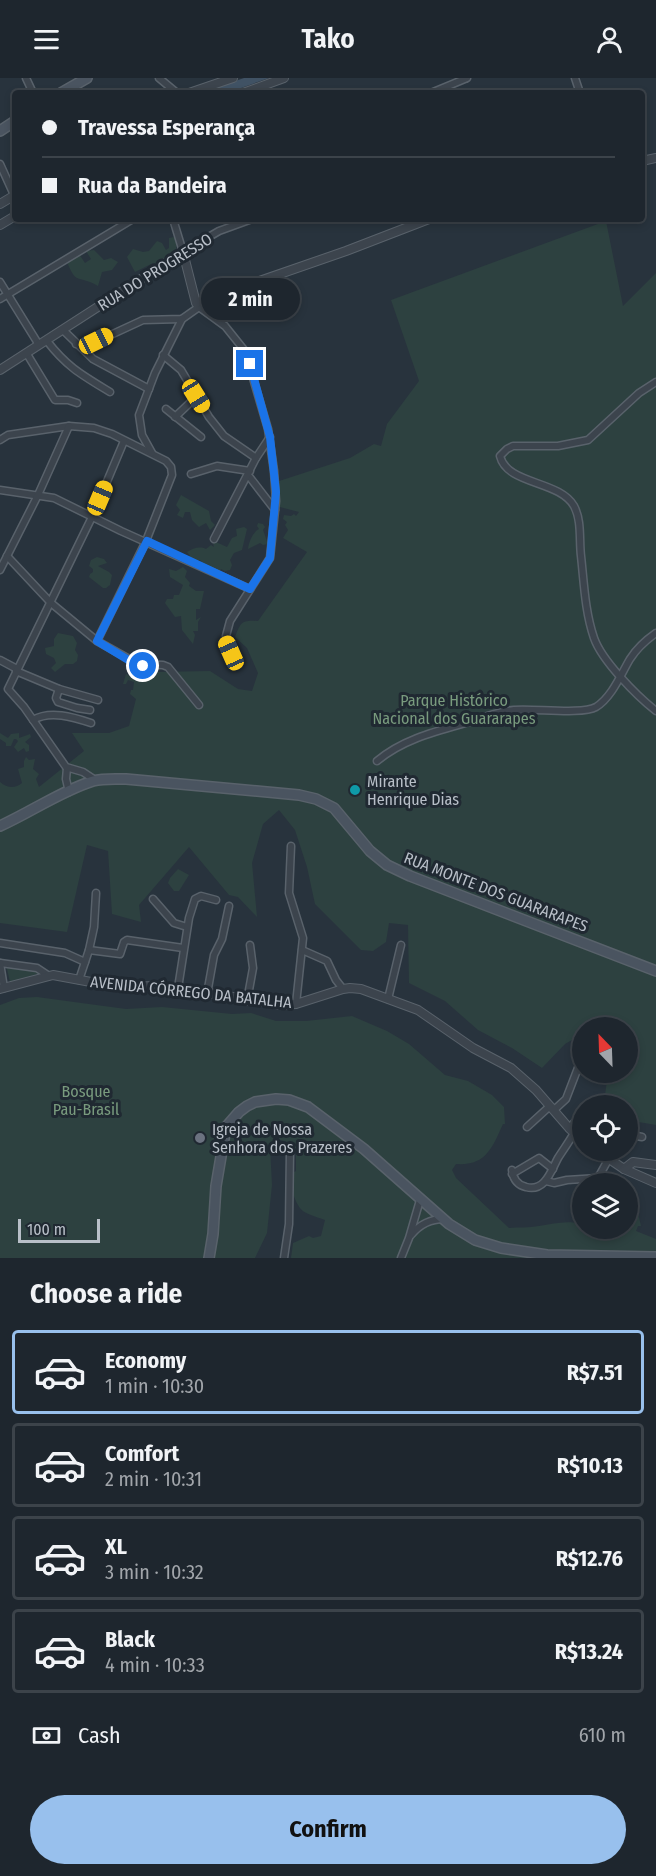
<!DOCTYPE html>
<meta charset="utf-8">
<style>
body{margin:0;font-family:"Fira Sans Condensed",sans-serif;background:#2b323a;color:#f1f3f6;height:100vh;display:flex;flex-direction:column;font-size:22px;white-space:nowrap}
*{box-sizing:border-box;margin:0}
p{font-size:20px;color:#a1a5aa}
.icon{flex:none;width:33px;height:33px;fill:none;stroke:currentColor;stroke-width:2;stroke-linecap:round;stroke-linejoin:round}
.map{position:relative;height:1180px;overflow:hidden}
.side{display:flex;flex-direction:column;background:#1e262e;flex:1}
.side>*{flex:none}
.guide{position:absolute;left:12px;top:12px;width:633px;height:132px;border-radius:6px;box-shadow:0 3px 9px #0003,0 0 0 2px #3c434a;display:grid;align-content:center;height:132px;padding:0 30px;background:#1e262e}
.needle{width:39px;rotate:337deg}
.fabs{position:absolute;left:572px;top:939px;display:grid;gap:12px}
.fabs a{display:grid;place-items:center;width:66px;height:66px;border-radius:50%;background:#1e262e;box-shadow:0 3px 9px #0003,0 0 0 2px #3c434a;font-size:30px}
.scale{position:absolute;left:18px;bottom:15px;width:82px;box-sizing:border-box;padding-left:6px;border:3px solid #b8bfc8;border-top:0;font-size:16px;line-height:21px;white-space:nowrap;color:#b8bfc8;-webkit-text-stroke:4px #202932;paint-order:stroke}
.end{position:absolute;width:27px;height:27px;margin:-14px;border:8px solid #1a73e8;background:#fff;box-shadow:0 0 0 3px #fff}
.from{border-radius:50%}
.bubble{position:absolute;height:42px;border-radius:21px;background:#1e262e;box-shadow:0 3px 9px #0003,0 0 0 2px #3c434a;font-size:20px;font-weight:700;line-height:42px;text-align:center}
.car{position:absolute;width:18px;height:36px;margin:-18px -9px;border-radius:8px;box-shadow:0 0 4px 2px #0007;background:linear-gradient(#f5c518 24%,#345 0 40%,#f5c518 0 76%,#345 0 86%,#f5c518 0)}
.guide b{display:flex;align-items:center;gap:21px;height:57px;font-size:22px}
.guide b+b{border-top:2px solid #3c434a}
.guide i{width:15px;height:15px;background:#f1f3f6}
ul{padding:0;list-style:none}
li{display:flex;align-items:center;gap:18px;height:84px;margin:0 12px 9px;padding:0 18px;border:3px solid #3c434a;border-radius:6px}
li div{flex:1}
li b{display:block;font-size:22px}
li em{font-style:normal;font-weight:700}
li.current{border-color:#98c0ed}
li>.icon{width:54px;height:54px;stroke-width:1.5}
h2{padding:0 30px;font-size:27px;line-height:72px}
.pay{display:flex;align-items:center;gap:15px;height:66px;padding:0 30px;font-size:22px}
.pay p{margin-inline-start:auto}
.primary-button{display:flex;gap:12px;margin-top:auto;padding:12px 30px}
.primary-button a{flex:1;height:69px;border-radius:36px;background:#98c0ed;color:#111;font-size:24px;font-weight:700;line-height:69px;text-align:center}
header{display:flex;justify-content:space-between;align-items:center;height:78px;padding:0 30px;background:#1e262e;font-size:27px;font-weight:700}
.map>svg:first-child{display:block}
</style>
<header><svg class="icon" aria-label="menu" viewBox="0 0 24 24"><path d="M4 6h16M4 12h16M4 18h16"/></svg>Tako<svg class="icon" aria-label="person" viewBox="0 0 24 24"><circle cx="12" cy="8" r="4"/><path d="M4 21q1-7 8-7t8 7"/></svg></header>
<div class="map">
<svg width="656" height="1180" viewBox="0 0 656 1180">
<rect width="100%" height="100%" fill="#28333d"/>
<g fill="#2d4140">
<path d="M 606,143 L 623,228 L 656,195 L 656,1047 L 627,1042 L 627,1028 L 605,1027 L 604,1025 L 608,995 L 627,994 L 627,950 L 582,950 L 582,956 L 565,966 L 542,990 L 512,970 L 478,952 L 445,923 L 409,905 L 408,847 L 389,845 L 386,864 L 373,873 L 361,872 L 315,826 L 307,789 L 295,752 L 279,732 L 263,746 L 252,785 L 257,839 L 238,819 L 229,817 L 189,769 L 139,827 L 141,844 L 112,836 L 108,773 L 87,767 L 67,854 L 0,845 L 0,704 C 7,710 15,711 22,705 L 18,691 L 24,689 L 24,683 L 26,679 L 29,682 L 35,681 L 33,691 L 39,696 L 36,701 L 39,709 L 84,673 L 72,655 L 109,655 L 129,648 L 136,621 L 130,616 L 131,612 L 133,612 L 134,604 L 128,602 L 126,606 L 123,606 L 126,596 L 138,602 L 143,598 L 145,589 L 158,594 L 210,593 L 238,611 L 252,613 L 258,595 L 247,570 L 235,559 C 241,544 241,542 258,543 L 307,474 L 283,460 L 288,452 L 285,447 L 287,444 L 283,441 L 284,437 L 291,438 L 294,436 L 296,438 L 299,434 L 276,428 L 276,404 L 350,380 L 374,366 L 381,368 L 387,346 L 419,303 L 391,222 Z"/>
<path d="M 174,159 L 178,163 L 176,170 L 179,173 L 157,187 L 153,185 L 135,194 L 127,179 L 133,171 L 143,174 L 149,173 L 157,163 L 162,165 L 166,172 L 169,170 L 169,160 Z"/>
<path d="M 94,172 L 104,182 L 111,180 L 118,184 L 112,192 L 102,194 L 98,208 C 78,196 76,209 66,181 L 79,176 L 85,185 L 91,181 L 86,173 Z"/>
<path d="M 181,417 L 209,433 L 211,443 L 215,447 L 210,452 L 206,445 L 199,449 L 192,442 L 190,434 L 185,434 L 183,440 L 177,437 L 180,432 L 176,427 Z"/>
<path d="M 258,445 L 263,446 L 265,449 L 263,452 L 268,466 L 263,467 L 260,465 L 248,471 C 249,463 253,454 259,451 L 257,448 Z"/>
<path d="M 244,449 L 247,451 L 242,472 L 234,475 L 230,482 L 232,487 L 230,492 L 225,493 L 221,491 L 219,495 L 210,498 L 210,488 L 207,491 L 200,482 L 185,487 L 190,478 L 187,474 C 193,470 200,468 206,471 L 211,467 L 214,469 L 213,465 L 216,464 L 227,469 L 232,460 L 237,458 L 236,451 Z"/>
<path d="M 97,479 L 104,481 L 107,485 L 98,488 L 109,494 L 112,497 L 110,507 L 106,510 L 103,510 L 89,499 L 90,496 L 93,494 L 93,491 L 89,488 L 91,482 Z"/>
<path d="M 183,489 L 187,493 L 185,499 L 190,505 L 189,508 L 196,513 L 204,513 L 200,531 L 196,531 L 196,542 L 201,539 L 198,544 L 198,553 L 193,553 L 195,557 L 193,566 L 182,552 L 181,538 L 175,539 L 165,525 L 167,521 L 173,521 L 174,517 L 179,517 L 183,507 L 170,499 L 169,491 L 176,493 Z"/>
<path d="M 58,555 L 73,558 L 77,565 L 75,572 L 78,577 L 77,583 L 73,586 L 65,586 L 55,594 L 51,590 L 56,585 L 54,580 L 46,576 L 45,570 L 54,568 L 54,561 Z"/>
<path d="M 0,655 L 8,660 L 11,656 L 19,655 L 19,660 L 30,656 L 31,659 L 25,664 L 29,667 L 29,673 L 26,674 L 24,670 L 18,674 L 14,669 L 18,663 L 16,661 L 14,661 L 11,668 L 6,668 L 6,665 L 0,661 Z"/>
<path d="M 178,791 L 189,797 L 179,813 L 174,813 L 168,805 L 170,800 Z"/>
<path d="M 6,887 L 44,894 L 10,904 Z"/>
<path d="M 37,919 L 126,931 L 162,929 L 232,936 L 251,935 L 276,943 L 306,943 L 352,938 L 387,953 L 409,966 L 445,997 L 468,1003 L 492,1017 L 504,1029 L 505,1046 L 503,1046 C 492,1070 486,1088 456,1086 L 452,1092 L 456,1100 L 509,1150 C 519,1149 529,1150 539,1148 C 554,1146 566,1142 582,1146 L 582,1150 L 626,1151 L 627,1125 L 638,1135 L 641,1148 L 638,1148 L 636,1153 L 656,1161 L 656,1180 L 291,1180 L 293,1165 L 309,1158 L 313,1160 L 321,1158 L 325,1142 C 303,1134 300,1136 292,1113 L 294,1109 L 292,1095 L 296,1093 L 296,1073 L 292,1065 L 280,1062 L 273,1064 L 270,1068 L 272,1107 L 267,1155 L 255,1180 L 0,1180 L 0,927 L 19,920 Z"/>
</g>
<path fill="#405264" d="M 244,0 L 269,0 L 227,15 L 201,15 Z"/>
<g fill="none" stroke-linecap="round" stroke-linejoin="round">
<path stroke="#405264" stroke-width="1.5" d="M 574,1050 L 582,1056"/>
<defs>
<g id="minor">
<path d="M 26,0 L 33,15"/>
<path d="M 159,0 L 177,15"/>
<path d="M 575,0 L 580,15"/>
<path d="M 431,15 L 467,0"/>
<path d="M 0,86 L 14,117"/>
<path d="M 173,141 L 183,174 L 219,153 L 252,141"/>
<path d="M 0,204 L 39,267"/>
<path d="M 0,221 L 133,141"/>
<path d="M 196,225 L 199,229 L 225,248 L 245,273 L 268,351 L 274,393 L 276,423 L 270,480 L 230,543 L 226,558 L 227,564 L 236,585"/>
<path d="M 63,252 L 93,281 L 149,311"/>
<path d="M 47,263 C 67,289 82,297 110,314"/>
<path d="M 76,266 L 89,267 L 143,242 L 182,241 L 199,229"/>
<path d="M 27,276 L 55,322 L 68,322 L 77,325"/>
<path d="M 163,277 L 181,292 L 209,339 L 224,358 L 256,380"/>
<path d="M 656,304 L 639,315 L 588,362 L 558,368 L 513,368 L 507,371 L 500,378 C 507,407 559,402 574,428 C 582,443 579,462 581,478 C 584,505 585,534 594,560 C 602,583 637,618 656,633"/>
<path d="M 166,331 L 201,359"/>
<path d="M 175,339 L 196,319"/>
<path d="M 0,362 L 8,357 L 69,348 L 94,350 L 112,356 L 166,383 L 171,389 L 172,397 L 146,463 L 97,563"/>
<path d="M 152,375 L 142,357 L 139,337 L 155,295 L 182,241"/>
<path d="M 191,396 L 217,388 L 250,393"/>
<path d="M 248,397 L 275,432"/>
<path d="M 0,412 L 54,420 L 121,453 L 250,511"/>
<path d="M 214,461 L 256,380 L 270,359"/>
<path d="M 7,478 L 51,525 L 97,563 L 138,586 L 163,587 L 168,589 L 199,627"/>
<path d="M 0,492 L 38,417 L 69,348"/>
<path d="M 0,582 L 17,591"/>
<path d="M 16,593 L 59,611 L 98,622"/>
<path d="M 59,611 L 56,620 L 58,624 L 77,630 L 90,632"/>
<path d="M 33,642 C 50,632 73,639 91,645"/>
<path d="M 377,683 C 403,661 437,653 469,644 C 483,639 498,634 514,632 C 533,630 582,637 596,629 C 612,619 621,596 630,581 C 637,570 646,562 656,555"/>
<path d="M 67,690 L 66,701 L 69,714"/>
<path d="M 95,702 L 83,694 L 66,689 L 24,629 L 8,611 L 92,439 L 124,363"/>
<path d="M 291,768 L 289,815 L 303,860 L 296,926"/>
<path d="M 153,821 L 174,845 L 187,849"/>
<path d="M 0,865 L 65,875 L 85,884"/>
<path d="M 89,872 L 120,876 L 124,864 L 127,862 L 183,870"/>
<path d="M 302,872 L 327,883 L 336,902 L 343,911"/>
<path d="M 0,885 L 37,890 L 49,898"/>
<path d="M 0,885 L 4,910"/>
<path d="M 79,902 L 89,872 L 94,849 L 96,815"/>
<path d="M 178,910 L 189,840 L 195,821 L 201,818 L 216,822"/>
<path d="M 207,916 L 214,877 L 222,861 L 229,828"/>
<path d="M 388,921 L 401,867"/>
<path d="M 247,923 L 253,890 L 250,867"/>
<path d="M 554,1032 L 566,1021 L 581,982"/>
<path d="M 527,1049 L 550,1028"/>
<path d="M 569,1050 L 582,1037"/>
<path d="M 627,1056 L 642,1059"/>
<path d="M 512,1092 C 513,1100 517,1107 526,1109 C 545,1114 551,1093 558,1080 C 563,1072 569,1064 574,1055"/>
<path d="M 512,1096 L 539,1080 L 553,1091"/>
<path d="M 546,1103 L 554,1105 L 567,1102 L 598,1100 L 608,1082"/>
<path d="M 411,1157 C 420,1146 430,1141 444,1141"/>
<path d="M 284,1180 L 289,1146 L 290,1073"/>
<path d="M 401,1180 L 409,1160 L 420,1122"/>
</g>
<g id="tertiary">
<path d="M 189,15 L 233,0"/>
<path d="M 243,15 L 284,0"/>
<path d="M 642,83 L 656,80"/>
<path d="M 0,126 L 15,117"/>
<path d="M 0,147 L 15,138"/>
<path d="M 0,292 L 183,174 L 196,225 L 346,173 L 429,141"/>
<path d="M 0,911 L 53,897 L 118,909 L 159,908 L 185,911 L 281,927 L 296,926 L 343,911 L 350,910 L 361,911 L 418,932 L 473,970 L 511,990 L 536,1012 L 569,1050 L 582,1062"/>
<path d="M 596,1072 L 624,1091 L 656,1105"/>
<path d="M 624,1091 L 633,1084 L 656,1087"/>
</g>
<g id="secondary">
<path d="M 61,15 L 87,0"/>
<path d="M 0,53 L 15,43"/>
<path d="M 0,748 C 31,734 61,713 93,703 C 104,700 115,701 126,701 L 299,717 L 316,721 L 334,730 L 370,773 L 387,787 L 410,798 L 656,893"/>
<path d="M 209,1180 L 213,1156 L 216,1108 L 226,1049 L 239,1034 L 247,1028 L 255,1024 L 276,1021 L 289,1022 L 308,1029 L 364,1071 L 449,1146 L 475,1162 L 501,1170 L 547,1177 L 656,1179"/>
</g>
</defs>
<use href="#minor" stroke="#59626b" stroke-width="9"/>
<use href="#tertiary" stroke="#59626b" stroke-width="10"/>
<use href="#secondary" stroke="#59626b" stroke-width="12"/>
<use href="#minor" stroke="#3c444d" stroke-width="6"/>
<use href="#tertiary" stroke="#3c444d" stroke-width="8"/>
<use href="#secondary" stroke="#4a5460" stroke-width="9"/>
</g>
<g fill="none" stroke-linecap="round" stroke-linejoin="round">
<path stroke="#1a73e8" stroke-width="8" d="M 143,588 L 130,583 L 97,563 L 147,463 L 250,511 L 270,480 L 276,414 L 270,359 L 250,286"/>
</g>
<circle fill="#0f9aa8" stroke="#202932" stroke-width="2" cx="355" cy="712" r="6"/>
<circle fill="#6b7280" stroke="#202932" stroke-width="2" cx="200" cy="1060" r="6"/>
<g text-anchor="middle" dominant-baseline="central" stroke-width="6" stroke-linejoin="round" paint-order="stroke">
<g font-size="16" fill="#b8bfc8" stroke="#202932">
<text transform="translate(155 194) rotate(-32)">RUA DO PROGRESSO</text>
<text transform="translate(496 814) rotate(21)">RUA MONTE DOS GUARARAPES</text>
<text transform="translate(191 914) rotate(6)">AVENIDA CÓRREGO DA BATALHA</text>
</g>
<g font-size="16" fill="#799b7e" stroke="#202932">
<text x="454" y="622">Parque Histórico<tspan x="454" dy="18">Nacional dos Guararapes</tspan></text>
<text x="86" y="1013">Bosque<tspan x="86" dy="18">Pau-Brasil</tspan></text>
</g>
<g font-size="16" fill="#b8bfc8" stroke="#202932" text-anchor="start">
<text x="367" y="703">Mirante<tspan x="367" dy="18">Henrique Dias</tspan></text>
<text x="212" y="1051">Igreja de Nossa<tspan x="212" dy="18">Senhora dos Prazeres</tspan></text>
</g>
</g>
</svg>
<div class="fabs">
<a><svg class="needle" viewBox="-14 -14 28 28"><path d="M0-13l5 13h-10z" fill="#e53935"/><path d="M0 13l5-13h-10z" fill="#a1a5aa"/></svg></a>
<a><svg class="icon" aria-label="locate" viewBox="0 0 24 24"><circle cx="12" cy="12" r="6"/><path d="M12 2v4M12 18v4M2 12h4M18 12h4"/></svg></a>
<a><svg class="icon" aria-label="layers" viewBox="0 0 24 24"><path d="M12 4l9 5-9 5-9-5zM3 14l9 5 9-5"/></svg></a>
</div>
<div class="scale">100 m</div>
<i class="end from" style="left:143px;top:588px"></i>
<i class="end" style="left:250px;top:286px"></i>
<div class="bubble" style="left:201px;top:200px;width:99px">2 min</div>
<i class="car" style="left:96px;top:263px;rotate:64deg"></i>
<i class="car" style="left:196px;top:318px;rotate:148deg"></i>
<i class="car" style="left:100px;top:420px;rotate:23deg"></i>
<i class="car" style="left:231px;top:575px;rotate:336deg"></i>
<div class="guide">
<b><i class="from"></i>Travessa Esperança</b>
<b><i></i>Rua da Bandeira</b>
</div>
</div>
<section class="side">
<h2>Choose a ride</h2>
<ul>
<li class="current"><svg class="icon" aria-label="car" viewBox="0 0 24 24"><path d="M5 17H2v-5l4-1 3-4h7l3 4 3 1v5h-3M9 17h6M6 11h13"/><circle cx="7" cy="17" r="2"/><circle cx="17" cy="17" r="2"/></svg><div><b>Economy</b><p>1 min · 10:30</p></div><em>R$7.51</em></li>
<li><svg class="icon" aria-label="car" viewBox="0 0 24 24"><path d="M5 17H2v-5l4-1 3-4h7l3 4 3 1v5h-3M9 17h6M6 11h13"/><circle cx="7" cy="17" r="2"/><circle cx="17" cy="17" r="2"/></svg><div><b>Comfort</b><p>2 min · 10:31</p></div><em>R$10.13</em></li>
<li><svg class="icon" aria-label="car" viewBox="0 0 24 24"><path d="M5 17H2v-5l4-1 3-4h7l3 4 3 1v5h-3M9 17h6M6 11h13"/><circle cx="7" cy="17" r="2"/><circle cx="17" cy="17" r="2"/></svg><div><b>XL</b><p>3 min · 10:32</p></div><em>R$12.76</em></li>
<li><svg class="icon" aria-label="car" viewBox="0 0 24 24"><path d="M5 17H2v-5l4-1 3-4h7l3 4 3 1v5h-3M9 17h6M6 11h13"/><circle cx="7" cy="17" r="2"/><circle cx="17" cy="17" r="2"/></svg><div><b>Black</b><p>4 min · 10:33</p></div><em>R$13.24</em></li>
</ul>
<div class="pay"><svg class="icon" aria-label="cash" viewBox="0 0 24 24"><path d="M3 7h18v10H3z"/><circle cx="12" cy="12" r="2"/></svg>Cash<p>610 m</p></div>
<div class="primary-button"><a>Confirm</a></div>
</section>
